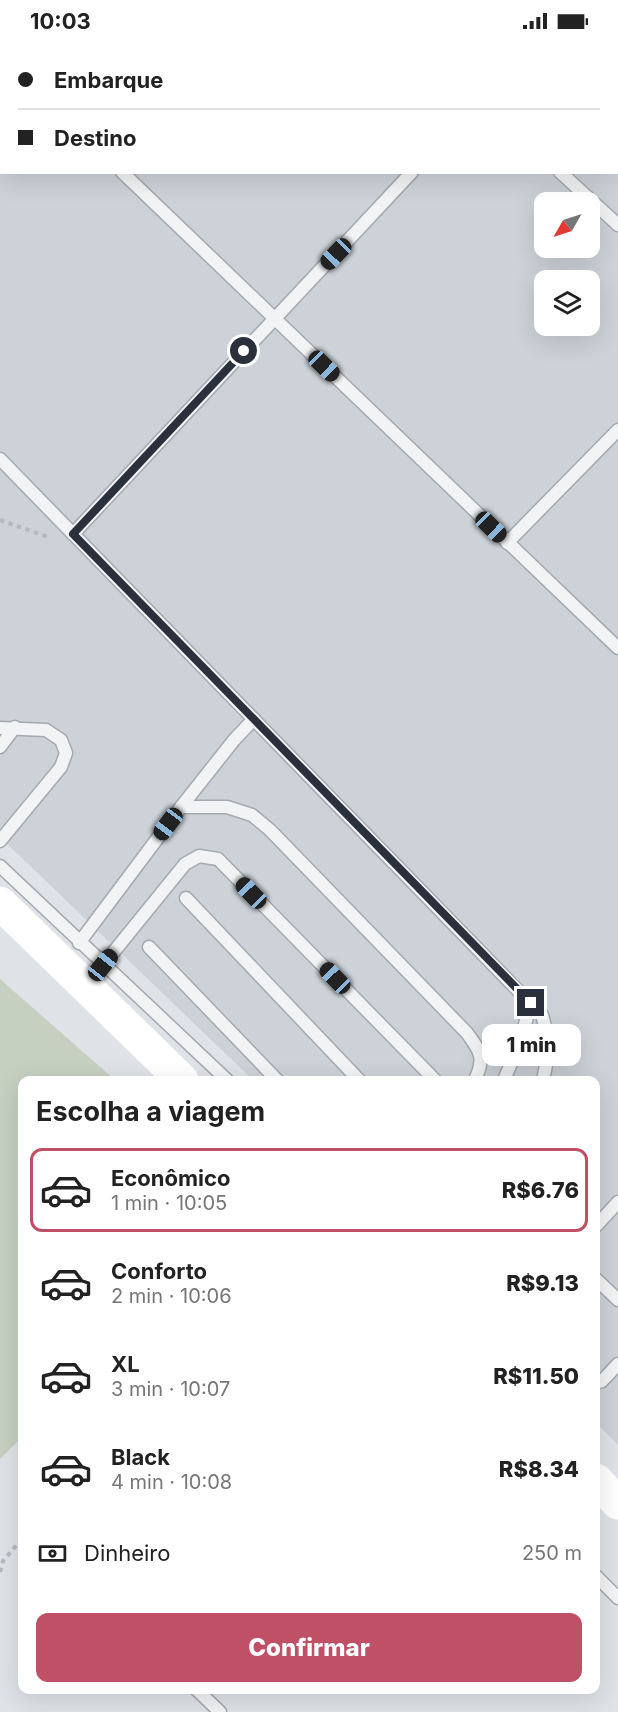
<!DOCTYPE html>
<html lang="pt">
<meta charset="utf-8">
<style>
body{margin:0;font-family:Inter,sans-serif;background:#f2f2f2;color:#222;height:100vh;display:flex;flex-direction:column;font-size:22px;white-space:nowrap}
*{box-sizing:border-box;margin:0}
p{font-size:20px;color:#767676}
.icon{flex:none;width:33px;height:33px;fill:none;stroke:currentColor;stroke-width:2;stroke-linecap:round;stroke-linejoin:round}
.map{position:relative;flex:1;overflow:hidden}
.side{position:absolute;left:18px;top:1034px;width:582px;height:618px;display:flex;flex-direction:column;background:#fff;border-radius:12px;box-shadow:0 6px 24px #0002}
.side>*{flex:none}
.top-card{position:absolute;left:0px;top:0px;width:618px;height:132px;box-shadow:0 6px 24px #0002;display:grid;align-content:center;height:132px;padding:0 18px;background:#fff}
.needle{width:39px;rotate:231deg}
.buttons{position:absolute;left:534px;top:150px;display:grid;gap:12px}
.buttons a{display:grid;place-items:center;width:66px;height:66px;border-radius:12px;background:#fff;box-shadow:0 6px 24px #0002;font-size:30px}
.end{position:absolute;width:27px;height:27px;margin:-14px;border:8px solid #2a313c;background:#fff;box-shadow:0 0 0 3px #fff}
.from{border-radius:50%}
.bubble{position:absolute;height:42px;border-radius:12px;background:#fff;box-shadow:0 6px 24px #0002;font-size:20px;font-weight:800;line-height:42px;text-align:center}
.car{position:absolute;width:18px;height:36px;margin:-18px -9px;border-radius:8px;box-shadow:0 0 4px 2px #0007;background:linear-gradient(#222 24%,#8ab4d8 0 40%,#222 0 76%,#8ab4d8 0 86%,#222 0)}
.top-card b{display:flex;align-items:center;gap:21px;height:57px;font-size:22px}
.top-card b+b{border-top:2px solid #e0e0e0}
.top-card i{width:15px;height:15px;background:#222}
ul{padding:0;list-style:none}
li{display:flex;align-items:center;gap:18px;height:84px;margin:0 12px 9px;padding:0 6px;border:3px solid transparent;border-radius:12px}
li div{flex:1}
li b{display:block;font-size:22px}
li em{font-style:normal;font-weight:800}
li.current{border-color:#c05066}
li>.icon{width:54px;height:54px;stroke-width:1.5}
h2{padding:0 18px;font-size:27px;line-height:72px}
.pay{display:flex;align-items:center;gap:15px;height:66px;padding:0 18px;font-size:22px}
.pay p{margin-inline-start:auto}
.cta{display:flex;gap:12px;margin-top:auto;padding:12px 18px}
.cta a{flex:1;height:69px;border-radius:12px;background:#c05066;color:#fff;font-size:24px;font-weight:800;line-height:69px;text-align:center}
.status{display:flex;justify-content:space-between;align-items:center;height:42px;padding:0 30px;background:#fff;direction:ltr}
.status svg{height:16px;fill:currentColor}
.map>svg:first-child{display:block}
</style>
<div class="status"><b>10:03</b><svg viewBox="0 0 49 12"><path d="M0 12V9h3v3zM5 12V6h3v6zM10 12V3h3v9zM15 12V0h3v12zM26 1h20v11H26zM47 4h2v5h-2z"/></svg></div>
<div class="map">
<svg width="618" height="1670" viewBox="0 0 618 1670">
<rect width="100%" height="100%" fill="#dfe2e7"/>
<path fill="#cdd2d8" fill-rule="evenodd" d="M 0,0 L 618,0 L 618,1403 L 596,1381 L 596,1038 L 253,1038 L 0,795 ZM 2,2 L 616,2 L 616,130 L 2,130 ZM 544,160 L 590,160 L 590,206 L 544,206 ZM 544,238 L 590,238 L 590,284 L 544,284 Z"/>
<path fill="#c5d0c1" d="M 0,937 L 115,1038 L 22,1038 L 22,1395 L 0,1417 Z"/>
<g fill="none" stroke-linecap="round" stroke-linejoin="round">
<defs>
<g id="lane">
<path d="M 418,0 L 420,2"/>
<path d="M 532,2 L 533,0"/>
<path d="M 0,13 L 2,15"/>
<path d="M 122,130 L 618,606"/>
<path d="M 560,130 L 618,183"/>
<path d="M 0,417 L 542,973 L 550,1003 L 543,1038"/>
<path d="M 73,492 L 412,130"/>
<path d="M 507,501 L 618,388"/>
<path d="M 0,686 L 46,688 L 61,698 L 66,711 L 61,725 L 0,799"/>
<path d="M 0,705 L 15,685"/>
<path d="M 181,765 L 227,765 L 252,773 L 270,788 L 467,991 C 481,1010 485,1016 475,1038"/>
<path d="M 0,824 L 227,1038"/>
<path d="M 186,856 L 359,1038"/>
<path d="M 79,901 L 181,765 L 234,698 L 254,677"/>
<path d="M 149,905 L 277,1038"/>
<path d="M 103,923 L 185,822 L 199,814 L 218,817 L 435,1038"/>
<path d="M 504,1038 L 520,1000 L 531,961"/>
<path d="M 596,1184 L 618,1160"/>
<path d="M 596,1237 L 618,1258"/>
<path d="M 596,1341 L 602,1339 L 618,1322"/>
<path d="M 596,1534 L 618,1556"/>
<path d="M 196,1647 L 220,1670"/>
</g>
</defs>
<use href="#lane" stroke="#a5a9b0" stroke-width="15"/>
<g stroke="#b5b9be" stroke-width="4" stroke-dasharray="4.5 4.5" stroke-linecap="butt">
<path d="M 0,478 L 51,496"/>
<path d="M 0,1530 L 3,1519 L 22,1497"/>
</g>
<use href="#lane" stroke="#f1f3f5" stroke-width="12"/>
<g stroke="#fff" stroke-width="33">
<path d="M 0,861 L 182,1038"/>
<path d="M 596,1438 L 618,1461"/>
</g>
</g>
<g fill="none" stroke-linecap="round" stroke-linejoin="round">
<path stroke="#2a313c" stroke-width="8" d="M 244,309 L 73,492 L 531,961"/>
</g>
</svg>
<div class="buttons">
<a><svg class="needle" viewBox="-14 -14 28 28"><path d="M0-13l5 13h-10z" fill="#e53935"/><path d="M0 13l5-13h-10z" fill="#767676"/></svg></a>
<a><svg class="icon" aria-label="layers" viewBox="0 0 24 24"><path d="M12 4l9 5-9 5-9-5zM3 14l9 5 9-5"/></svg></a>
</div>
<i class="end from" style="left:244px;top:309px"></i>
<i class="end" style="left:531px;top:961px"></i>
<div class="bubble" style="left:482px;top:982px;width:99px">1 min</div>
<i class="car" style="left:336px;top:212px;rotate:224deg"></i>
<i class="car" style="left:324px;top:324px;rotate:134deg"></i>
<i class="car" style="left:491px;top:485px;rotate:134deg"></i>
<i class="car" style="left:168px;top:782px;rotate:217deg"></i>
<i class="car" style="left:251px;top:851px;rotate:316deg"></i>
<i class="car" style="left:103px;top:923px;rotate:39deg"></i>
<i class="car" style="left:335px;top:936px;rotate:316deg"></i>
<div class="top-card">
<b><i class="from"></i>Embarque</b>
<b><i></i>Destino</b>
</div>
<section class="side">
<h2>Escolha a viagem</h2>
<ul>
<li class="current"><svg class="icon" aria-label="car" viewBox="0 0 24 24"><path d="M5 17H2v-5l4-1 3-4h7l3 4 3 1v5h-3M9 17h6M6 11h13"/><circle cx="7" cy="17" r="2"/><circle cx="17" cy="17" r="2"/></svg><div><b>Econômico</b><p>1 min · 10:05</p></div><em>R$6.76</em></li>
<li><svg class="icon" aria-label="car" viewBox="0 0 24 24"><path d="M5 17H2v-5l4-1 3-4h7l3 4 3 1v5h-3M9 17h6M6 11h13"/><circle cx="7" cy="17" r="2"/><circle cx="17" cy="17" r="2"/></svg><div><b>Conforto</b><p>2 min · 10:06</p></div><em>R$9.13</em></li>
<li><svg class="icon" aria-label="car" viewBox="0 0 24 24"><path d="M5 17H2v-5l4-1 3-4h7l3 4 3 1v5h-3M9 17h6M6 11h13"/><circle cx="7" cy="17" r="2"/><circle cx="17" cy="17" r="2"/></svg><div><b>XL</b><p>3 min · 10:07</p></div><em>R$11.50</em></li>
<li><svg class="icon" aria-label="car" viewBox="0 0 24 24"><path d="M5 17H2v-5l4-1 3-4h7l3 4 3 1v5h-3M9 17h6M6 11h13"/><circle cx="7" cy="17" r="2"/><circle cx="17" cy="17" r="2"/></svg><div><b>Black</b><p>4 min · 10:08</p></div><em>R$8.34</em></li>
</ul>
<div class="pay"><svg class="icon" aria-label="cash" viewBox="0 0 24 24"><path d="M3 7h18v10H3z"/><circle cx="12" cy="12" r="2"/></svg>Dinheiro<p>250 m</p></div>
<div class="cta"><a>Confirmar</a></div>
</section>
</div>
